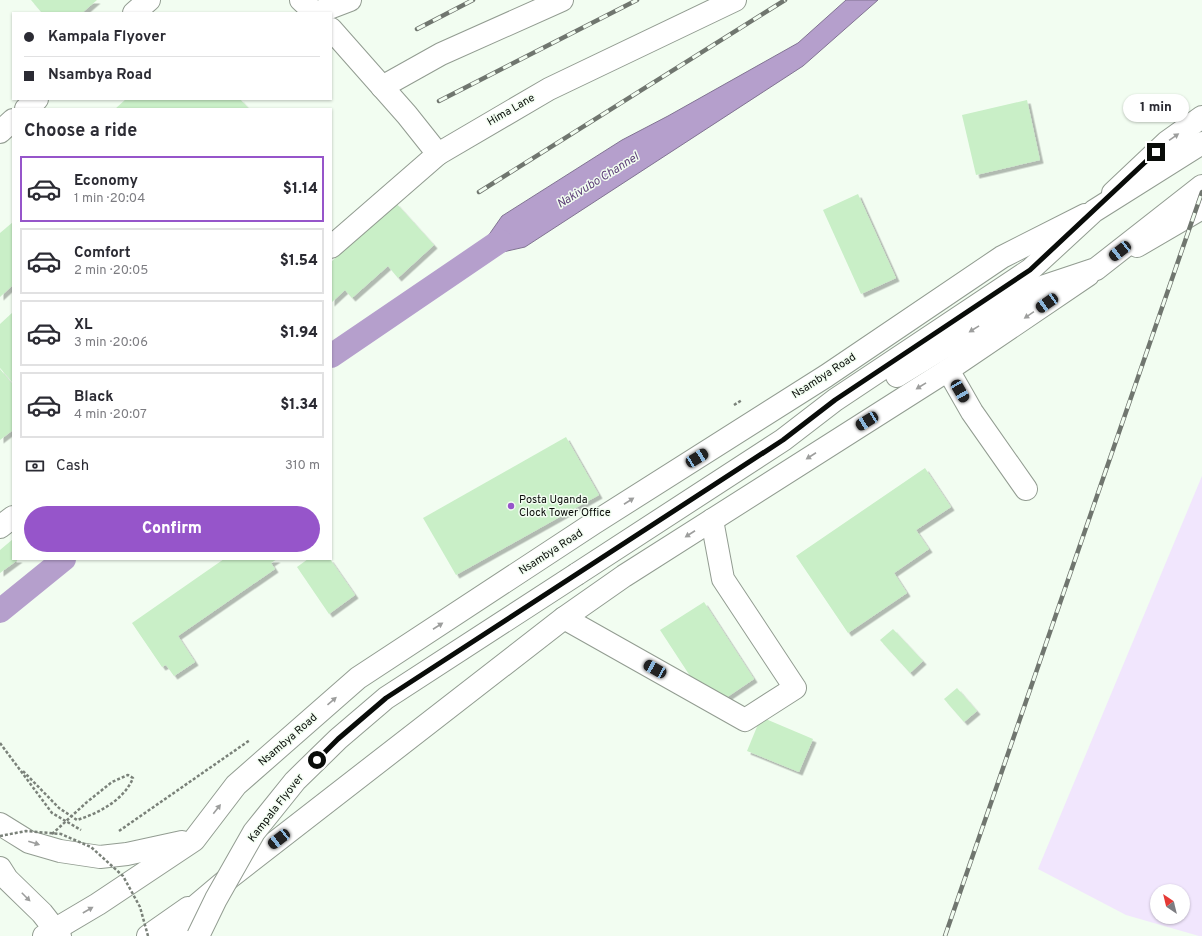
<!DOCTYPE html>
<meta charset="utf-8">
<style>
body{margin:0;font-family:Overpass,sans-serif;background:#f7f7f7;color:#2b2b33;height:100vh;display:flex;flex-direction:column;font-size:15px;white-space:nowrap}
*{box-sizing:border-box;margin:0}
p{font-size:13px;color:#7c7c81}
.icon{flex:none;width:22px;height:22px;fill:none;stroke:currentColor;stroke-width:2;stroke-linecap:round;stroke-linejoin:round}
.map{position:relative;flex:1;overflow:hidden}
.details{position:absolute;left:12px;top:108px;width:320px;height:452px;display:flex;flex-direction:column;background:#fff;border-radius:0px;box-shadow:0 1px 3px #0004}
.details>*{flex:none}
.hud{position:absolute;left:12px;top:12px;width:320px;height:88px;border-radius:0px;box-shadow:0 1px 3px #0004;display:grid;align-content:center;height:88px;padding:0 12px;background:#fff}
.needle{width:26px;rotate:325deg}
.controls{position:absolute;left:1150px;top:884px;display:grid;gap:8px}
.controls a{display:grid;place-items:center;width:40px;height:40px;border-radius:50%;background:#fff;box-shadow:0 1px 3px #0004;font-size:20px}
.end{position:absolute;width:18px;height:18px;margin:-9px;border:5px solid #090c09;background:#fff;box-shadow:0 0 0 2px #fff}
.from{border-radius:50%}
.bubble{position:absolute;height:28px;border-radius:14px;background:#fff;box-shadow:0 1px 3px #0004;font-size:13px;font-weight:800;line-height:28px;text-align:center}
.car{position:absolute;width:12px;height:24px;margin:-12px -6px;border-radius:5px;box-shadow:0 0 3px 1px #0007;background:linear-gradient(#222 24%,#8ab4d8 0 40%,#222 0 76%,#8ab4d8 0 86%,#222 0)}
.hud b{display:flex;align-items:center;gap:14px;height:38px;font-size:15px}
.hud b+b{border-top:1px solid #e1e1e2}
.hud i{width:10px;height:10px;background:#2b2b33}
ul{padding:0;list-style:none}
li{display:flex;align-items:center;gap:12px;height:66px;margin:0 8px 6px;padding:0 4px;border:2px solid #e1e1e2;border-radius:0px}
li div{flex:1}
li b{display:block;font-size:15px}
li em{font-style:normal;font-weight:800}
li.on{border-color:#9655ca}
li>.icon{width:36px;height:36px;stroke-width:1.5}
h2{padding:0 12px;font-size:18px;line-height:48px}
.pay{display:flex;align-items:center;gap:10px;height:44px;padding:0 12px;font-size:15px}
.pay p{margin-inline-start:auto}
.primary-button{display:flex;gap:8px;margin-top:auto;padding:8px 12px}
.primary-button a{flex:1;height:46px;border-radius:24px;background:#9655ca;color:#fff;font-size:16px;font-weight:800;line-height:46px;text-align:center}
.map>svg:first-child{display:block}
</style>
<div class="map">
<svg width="1202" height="936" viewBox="0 0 1202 936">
<defs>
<filter id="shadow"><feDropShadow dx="3.5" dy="3.5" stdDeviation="0" flood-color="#0004"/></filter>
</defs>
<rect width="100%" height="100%" fill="#f2fdf1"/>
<path fill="#f1e6fd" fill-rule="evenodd" d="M 1202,476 L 1202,936 L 1199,936 L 1126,915 L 1038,869 ZM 1157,891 L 1183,891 L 1183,917 L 1157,917 Z"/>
<path fill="#b59fcc" stroke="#817392" d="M 846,0 L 878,0 L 803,66 L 525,247 L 472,259 L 502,216 L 622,140 L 668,116 L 798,43 Z"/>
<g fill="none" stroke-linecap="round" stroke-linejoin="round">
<g stroke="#b59fcc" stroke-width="24">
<path d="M 331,356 L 500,241"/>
<path d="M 0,611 L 64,559"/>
</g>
</g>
<g fill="#c9efc7" filter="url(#shadow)">
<path d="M 31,0 L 97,0 L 82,13 L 42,13 Z"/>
<path d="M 126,99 L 240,99 L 249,109 L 115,109 Z"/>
<path d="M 1027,100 L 1040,160 L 976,175 L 962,115 Z"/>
<path d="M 858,194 L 896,278 L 861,294 L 823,210 Z"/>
<path d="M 396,203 L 434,245 L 398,278 L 388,266 L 352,298 L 345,290 L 331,303 L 331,262 Z"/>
<path d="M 13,222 L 13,285 L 0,297 L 0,233 Z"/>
<path d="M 13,312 L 13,383 L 0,368 L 0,324 Z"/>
<path d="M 0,369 L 13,385 L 13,430 L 0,440 Z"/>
<path d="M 566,437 L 599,495 L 456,575 L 423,518 Z"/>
<path d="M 925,468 L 951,507 L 916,530 L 929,549 L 894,573 L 907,593 L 848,633 L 796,556 Z"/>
<path d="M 13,539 L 13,559 L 19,559 L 0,573 L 0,550 Z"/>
<path d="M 224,559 L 277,559 L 271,563 L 275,569 L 178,636 L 195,662 L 174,676 L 166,665 L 162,667 L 132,623 Z"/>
<path d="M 308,559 L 330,559 L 355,595 L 329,614 L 297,567 Z"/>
<path d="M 704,602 L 754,679 L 711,708 L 660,630 Z"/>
<path d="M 893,629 L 923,661 L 910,673 L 880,640 Z"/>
<path d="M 957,688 L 977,711 L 964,722 L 944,699 Z"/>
<path d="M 761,717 L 813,739 L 799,772 L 747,751 Z"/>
</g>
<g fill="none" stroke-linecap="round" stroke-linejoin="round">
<defs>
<g id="minor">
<path d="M 301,0 L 315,13"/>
<path d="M 134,13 L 149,0"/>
<path d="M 316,13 L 350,0"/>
<path d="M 331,29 L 407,115 L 438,154 L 549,89 L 735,0"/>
<path d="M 382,87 L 441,54 L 562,0"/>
<path d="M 26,109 L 37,99"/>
<path d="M 0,132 L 13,120"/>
<path d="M 331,247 L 438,154"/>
<path d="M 948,370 L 972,412 L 1026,489"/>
<path d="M 0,527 L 13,517"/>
<path d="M 564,618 L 745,720 L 795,688 L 723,579 L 712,520"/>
</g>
<g id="major">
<path d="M 1113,193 L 1167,142 L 1202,117"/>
<path d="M 1137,246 L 1202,208"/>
<path d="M 0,824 L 29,842 L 60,851 L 100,857 L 127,854 L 182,842"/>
<path d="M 0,868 L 7,879 L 42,913 L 60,936"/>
<path d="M 44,936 L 98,904 L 194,840 L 236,785 L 358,678 L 594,523 L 826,376 L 1002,257 L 1085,215"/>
<path d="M 148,936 L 188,908"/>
<path d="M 175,936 L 197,905 L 229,878 L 564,618 L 624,576 L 948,370 L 1088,275"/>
</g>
<g id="highway">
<path d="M 897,376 L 1042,287 L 1096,269 L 1202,186"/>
<path d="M 577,574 L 783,440 L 835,400 L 1030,270 L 1094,211 L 1202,143"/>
</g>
</defs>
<use href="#minor" stroke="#929c91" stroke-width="24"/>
<use href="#major" stroke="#929c91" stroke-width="24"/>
<use href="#highway" stroke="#929c91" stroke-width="24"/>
<g stroke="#7a8179" stroke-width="2.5" stroke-dasharray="3 2" stroke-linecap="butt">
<path d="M 734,405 L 742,400"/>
<path d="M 0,743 L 52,813 L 81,830"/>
<path d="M 23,771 L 59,808 L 77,820 C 99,813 124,800 133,778 L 128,775 L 112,782 L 87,802"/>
<path d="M 119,831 L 250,740"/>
</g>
<use href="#minor" stroke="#fff" stroke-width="22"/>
<use href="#major" stroke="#fff" stroke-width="22"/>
<use href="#highway" stroke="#fff" stroke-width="22"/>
<defs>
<g id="rail">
<path d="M 417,29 L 473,0"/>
<path d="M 439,101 L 637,0"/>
<path d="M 479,192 L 785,0"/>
<path d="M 945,936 L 1202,192"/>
</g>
</defs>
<use href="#rail" stroke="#70766f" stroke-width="4.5"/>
<use href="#rail" stroke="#f2fdf1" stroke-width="3" stroke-dasharray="9" stroke-linecap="butt"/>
<defs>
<path id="highway-bridge" d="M 198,936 L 216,899 L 254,832 L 295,781 L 338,739 L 386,698 L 577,574"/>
</defs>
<use href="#highway-bridge" stroke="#929c91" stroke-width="24" stroke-linecap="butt"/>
<g stroke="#7a8179" stroke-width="2.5" stroke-dasharray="3 2" stroke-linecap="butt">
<path d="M 52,834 L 87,802"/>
<path d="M 0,836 L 26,831 L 61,834 L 91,847 L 123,876 L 140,907 L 148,936"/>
</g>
<use href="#highway-bridge" stroke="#fff" stroke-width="22"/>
</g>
<defs><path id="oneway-solid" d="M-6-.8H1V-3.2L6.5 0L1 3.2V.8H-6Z"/></defs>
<g fill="#9d9e9d">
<use href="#oneway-solid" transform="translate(1174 137) rotate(-35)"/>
<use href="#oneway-solid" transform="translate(1029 315) rotate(146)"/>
<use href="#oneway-solid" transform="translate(974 329) rotate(148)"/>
<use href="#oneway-solid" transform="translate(921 386) rotate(148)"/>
<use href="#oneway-solid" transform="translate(811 456) rotate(147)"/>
<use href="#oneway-solid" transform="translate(629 501) rotate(-33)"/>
<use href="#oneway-solid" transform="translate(690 534) rotate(147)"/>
<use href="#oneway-solid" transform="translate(438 626) rotate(-33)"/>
<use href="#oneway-solid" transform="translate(332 701) rotate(-41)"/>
<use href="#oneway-solid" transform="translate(217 809) rotate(-52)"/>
<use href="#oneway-solid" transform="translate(34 843) rotate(18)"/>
<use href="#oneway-solid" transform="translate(26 897) rotate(45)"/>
<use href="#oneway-solid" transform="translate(88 910) rotate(-30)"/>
</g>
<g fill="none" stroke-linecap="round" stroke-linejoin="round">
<path stroke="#090c09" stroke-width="5" d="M 317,760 L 338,739 L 386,698 L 783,440 L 835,400 L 1030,270 L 1156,152"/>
</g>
<circle fill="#9655ca" stroke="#f2fdf1" stroke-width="1.5" cx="511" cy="506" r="4"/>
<g text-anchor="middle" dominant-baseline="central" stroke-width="3" stroke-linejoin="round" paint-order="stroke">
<g font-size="11" fill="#090c09" stroke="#f2fdf1">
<text transform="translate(511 110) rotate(-30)">Hima Lane</text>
<text transform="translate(824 376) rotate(-33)">Nsambya Road</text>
<text transform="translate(551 552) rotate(-33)">Nsambya Road</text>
<text transform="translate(288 740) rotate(-41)">Nsambya Road</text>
<text transform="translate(276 808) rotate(-52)">Kampala Flyover</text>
</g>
<g font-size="11" fill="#090c09" stroke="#f2fdf1" text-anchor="start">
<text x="519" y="500">Posta Uganda<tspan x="519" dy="13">Clock Tower Office</tspan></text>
</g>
<g font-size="12" font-style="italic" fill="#5d3f78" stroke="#f2fdf1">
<text transform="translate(598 181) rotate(-32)">Nakivubo Channel</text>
</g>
</g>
</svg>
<div class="controls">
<a><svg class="needle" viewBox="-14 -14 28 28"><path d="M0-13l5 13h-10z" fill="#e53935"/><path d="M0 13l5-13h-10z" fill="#7c7c81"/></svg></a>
</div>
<i class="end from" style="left:317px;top:760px"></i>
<i class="end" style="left:1156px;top:152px"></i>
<div class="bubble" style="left:1123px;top:94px;width:66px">1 min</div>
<i class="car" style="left:1120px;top:251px;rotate:232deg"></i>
<i class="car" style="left:1047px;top:303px;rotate:236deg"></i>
<i class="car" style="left:960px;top:391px;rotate:150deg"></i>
<i class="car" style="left:867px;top:421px;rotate:238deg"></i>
<i class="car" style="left:697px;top:458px;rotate:58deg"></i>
<i class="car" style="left:655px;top:669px;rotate:299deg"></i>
<i class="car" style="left:279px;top:839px;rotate:232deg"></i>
<div class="hud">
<b><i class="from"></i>Kampala Flyover</b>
<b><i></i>Nsambya Road</b>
</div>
<section class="details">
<h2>Choose a ride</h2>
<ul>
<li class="on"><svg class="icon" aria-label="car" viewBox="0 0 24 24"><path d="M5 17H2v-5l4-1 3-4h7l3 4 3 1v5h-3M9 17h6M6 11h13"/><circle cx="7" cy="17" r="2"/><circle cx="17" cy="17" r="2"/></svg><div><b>Economy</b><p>1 min · 20:04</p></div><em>$1.14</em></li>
<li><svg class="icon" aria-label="car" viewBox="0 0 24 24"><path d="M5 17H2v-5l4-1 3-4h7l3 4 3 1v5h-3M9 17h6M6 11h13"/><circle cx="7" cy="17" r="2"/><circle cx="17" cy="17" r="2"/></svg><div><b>Comfort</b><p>2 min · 20:05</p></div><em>$1.54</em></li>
<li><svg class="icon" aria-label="car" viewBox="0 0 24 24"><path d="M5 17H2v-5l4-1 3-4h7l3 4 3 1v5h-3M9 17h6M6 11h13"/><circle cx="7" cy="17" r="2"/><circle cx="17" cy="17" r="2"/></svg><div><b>XL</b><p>3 min · 20:06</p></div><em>$1.94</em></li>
<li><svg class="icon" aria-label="car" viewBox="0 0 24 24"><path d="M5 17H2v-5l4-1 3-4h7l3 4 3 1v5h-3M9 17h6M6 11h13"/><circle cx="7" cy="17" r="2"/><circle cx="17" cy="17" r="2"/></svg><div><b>Black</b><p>4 min · 20:07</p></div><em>$1.34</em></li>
</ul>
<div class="pay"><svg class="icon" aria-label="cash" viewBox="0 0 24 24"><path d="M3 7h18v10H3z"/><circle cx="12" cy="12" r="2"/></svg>Cash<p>310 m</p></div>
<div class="primary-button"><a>Confirm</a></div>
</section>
</div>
